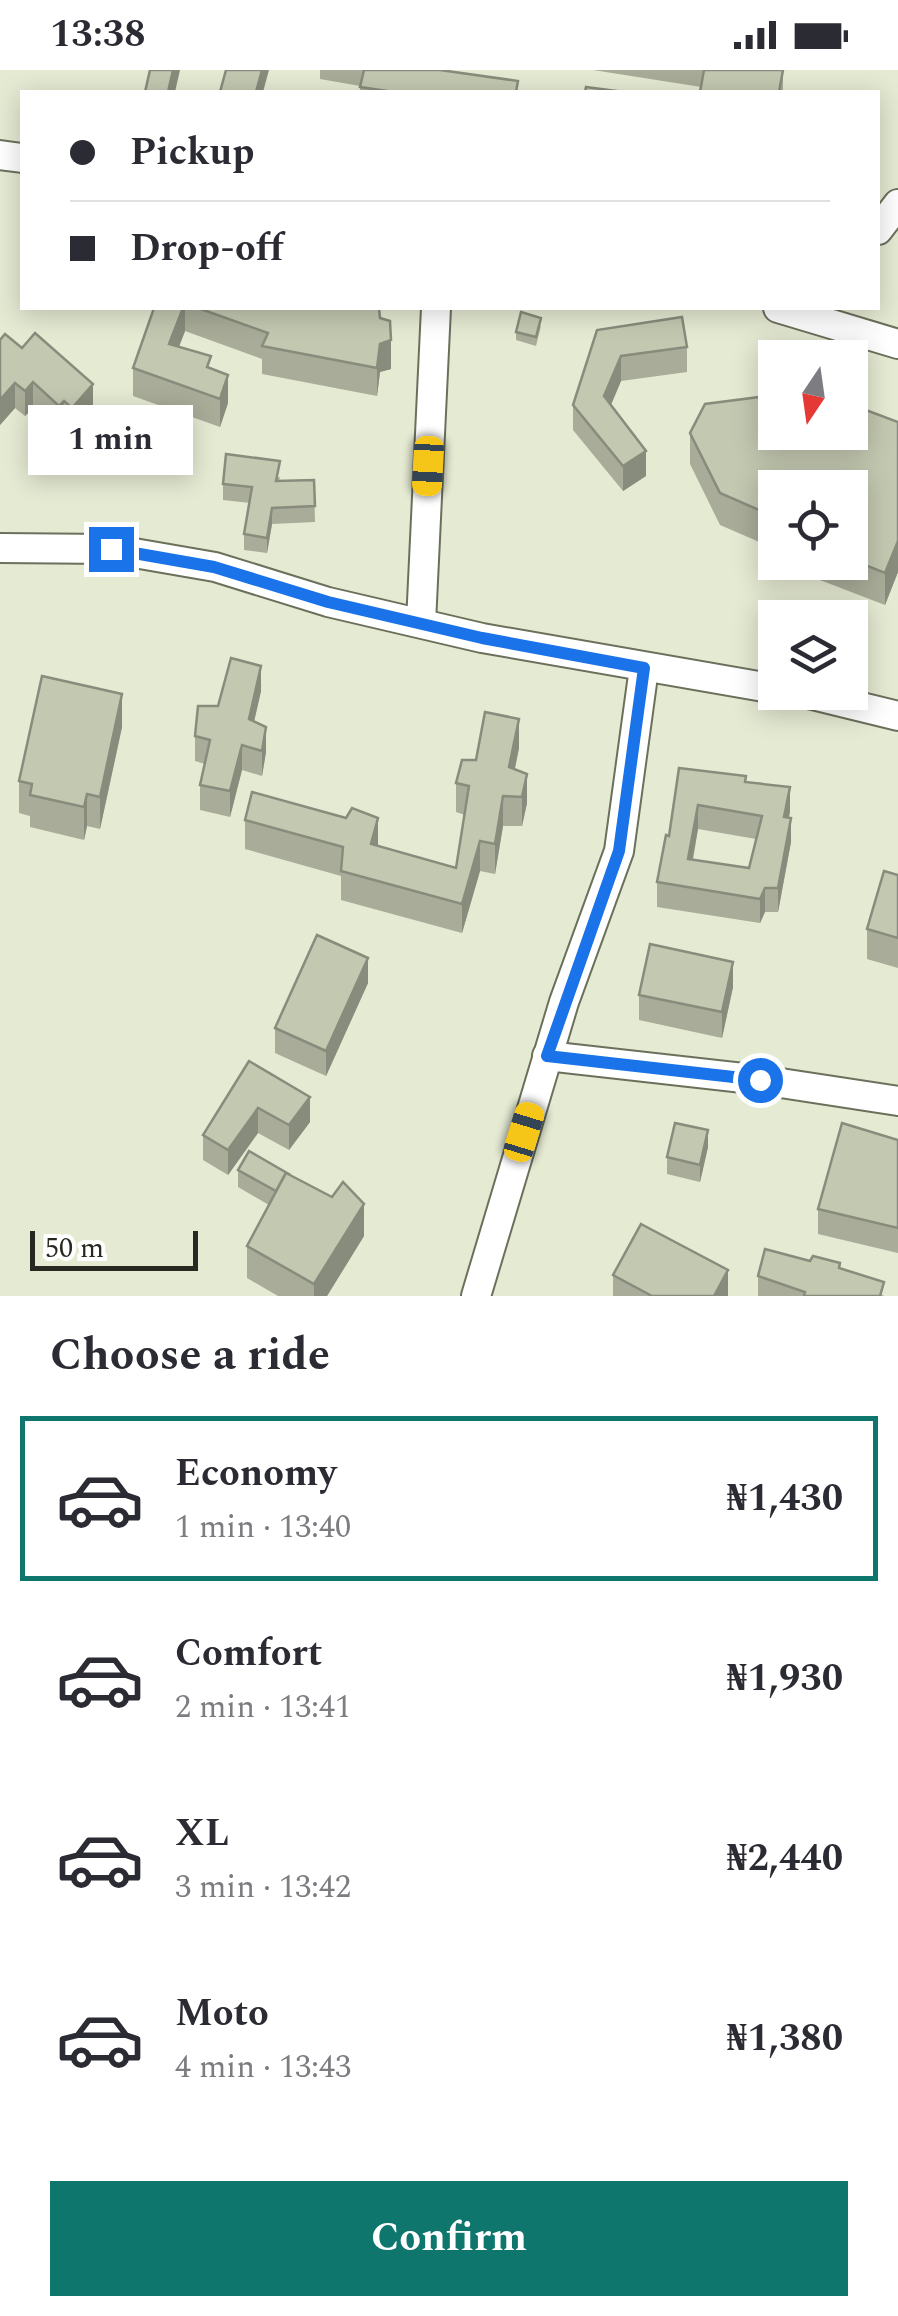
<!DOCTYPE html>
<meta charset="utf-8">
<style>
body{margin:0;font-family:Spectral,serif;background:#f7f7f7;color:#2b2b33;height:100vh;display:flex;flex-direction:column;font-size:38px;white-space:nowrap}
*{box-sizing:border-box;margin:0}
p{font-size:32px;color:#7c7c81}
.icon{flex:none;width:55px;height:55px;fill:none;stroke:currentColor;stroke-width:2;stroke-linecap:round;stroke-linejoin:round}
.map{position:relative;height:1226px;overflow:hidden}
.sheet{display:flex;flex-direction:column;background:#fff;flex:1}
.sheet>*{flex:none}
.hud{position:absolute;left:20px;top:20px;width:860px;height:220px;border-radius:0px;box-shadow:0 5px 25px #0003;display:grid;align-content:center;height:220px;padding:0 50px;background:#fff}
.needle{width:65px;rotate:193deg}
.buttons{position:absolute;left:758px;top:270px;display:grid;gap:20px}
.buttons a{display:grid;place-items:center;width:110px;height:110px;border-radius:0px;background:#fff;box-shadow:0 5px 25px #0003;font-size:50px}
.scale{position:absolute;left:30px;bottom:25px;width:168px;box-sizing:border-box;padding-left:10px;border:5px solid #272921;border-top:0;font-size:28px;line-height:35px;white-space:nowrap;color:#272921;-webkit-text-stroke:8px #fff;paint-order:stroke}
.end{position:absolute;width:45px;height:45px;margin:-22px;border:12px solid #1a73e8;background:#fff;box-shadow:0 0 0 5px #fff}
.from{border-radius:50%}
.bubble{position:absolute;height:70px;border-radius:0px;background:#fff;box-shadow:0 5px 25px #0003;font-size:32px;font-weight:700;line-height:70px;text-align:center}
.car{position:absolute;width:30px;height:60px;margin:-30px -15px;border-radius:12px;box-shadow:0 0 8px 2px #0007;background:linear-gradient(#f5c518 24%,#345 0 40%,#f5c518 0 76%,#345 0 86%,#f5c518 0)}
.hud b{display:flex;align-items:center;gap:35px;height:95px;font-size:38px}
.hud b+b{border-top:2px solid #e1e1e2}
.hud i{width:25px;height:25px;background:#2b2b33}
ul{padding:0;list-style:none}
li{display:flex;align-items:center;gap:30px;height:165px;margin:0 20px 15px;padding:0 30px;border:5px solid transparent;border-radius:0px}
li div{flex:1}
li b{display:block;font-size:38px}
li em{font-style:normal;font-weight:700}
li.selected{border-color:#0f766e}
li>.icon{width:90px;height:90px;stroke-width:1.5}
h2{padding:0 50px;font-size:45px;line-height:120px}
.cta{display:flex;gap:20px;margin-top:auto;padding:20px 50px}
.cta a{flex:1;height:115px;border-radius:0px;background:#0f766e;color:#fff;font-size:40px;font-weight:700;line-height:115px;text-align:center}
.status{display:flex;justify-content:space-between;align-items:center;height:70px;padding:0 50px;background:#fff;direction:ltr}
.status svg{height:28px;fill:currentColor}
.map>svg:first-child{display:block}
</style>
<div class="status"><b>13:38</b><svg viewBox="0 0 49 12"><path d="M0 12V9h3v3zM5 12V6h3v6zM10 12V3h3v9zM15 12V0h3v12zM26 1h20v11H26zM47 4h2v5h-2z"/></svg></div>
<div class="map">
<svg width="898" height="1226" viewBox="0 0 898 1226">
<rect width="100%" height="100%" fill="#e5ead3"/>
<g fill="none" stroke-linecap="round" stroke-linejoin="round">
<defs>
<g id="minor">
<path d="M 0,85 L 22,88"/>
<path d="M 878,160 L 898,134"/>
<path d="M 778,238 L 898,274"/>
<path d="M 0,478 L 111,479 L 215,497 L 328,532 L 482,568 L 775,619"/>
<path d="M 421,553 L 436,238"/>
<path d="M 800,622 L 898,646"/>
<path d="M 547,986 L 761,1010 L 898,1031"/>
<path d="M 476,1226 L 564,932 L 619,781 L 644,598"/>
</g>
</defs>
<use href="#minor" stroke="#6b705b" stroke-width="32"/>
<use href="#minor" stroke="#fff" stroke-width="28"/>
</g>
<g fill="#a8ac98" fill-rule="evenodd">
<path d="M 320,0 L 440,0 L 518,22 L 360,22 L 360,16 L 320,9 Z"/>
<path d="M 593,0 L 783,0 L 783,22 L 701,17 Z"/>
<path d="M 154,238 L 379,238 L 391,299 L 380,302 L 377,326 L 262,304 L 262,289 L 185,261 L 179,277 L 211,298 L 228,333 L 220,357 L 133,326 L 133,298 Z"/>
<path d="M 541,256 L 536,276 L 516,270 L 516,262 Z"/>
<path d="M 597,260 L 687,277 L 687,302 L 621,311 L 611,335 L 646,406 L 623,421 L 573,360 L 573,335 Z"/>
<path d="M 0,270 L 93,339 L 72,363 L 64,356 L 59,361 L 33,338 L 25,346 L 15,338 L 0,355 Z"/>
<path d="M 898,352 L 898,502 L 885,535 L 773,492 L 773,478 L 720,455 L 690,394 L 690,363 ZM 775,418 L 850,418 L 850,492 L 775,492 Z"/>
<path d="M 280,407 L 279,411 L 314,410 L 315,452 L 272,454 L 267,483 L 244,480 L 244,464 L 250,433 L 223,430 L 223,414 Z"/>
<path d="M 261,621 L 254,651 L 266,682 L 262,706 L 242,700 L 230,747 L 200,740 L 200,715 L 205,694 L 195,691 L 195,666 L 218,636 Z"/>
<path d="M 122,657 L 100,759 L 87,756 L 84,770 L 30,757 L 30,746 L 19,743 L 19,711 Z"/>
<path d="M 519,678 L 515,699 L 527,733 L 522,756 L 503,756 L 495,804 L 480,801 L 462,863 L 341,830 L 341,806 L 245,779 L 245,750 L 378,776 L 456,798 L 465,745 L 456,742 L 456,713 L 476,690 Z"/>
<path d="M 679,698 L 746,712 L 790,741 L 789,748 L 791,772 L 778,842 L 765,842 L 760,853 L 657,837 L 657,812 L 669,766 ZM 698,759 L 756,769 L 749,798 L 693,790 Z"/>
<path d="M 898,805 L 898,898 L 867,889 L 867,859 Z"/>
<path d="M 368,913 L 326,1006 L 275,983 L 275,958 Z"/>
<path d="M 733,917 L 722,968 L 639,950 L 639,925 Z"/>
<path d="M 249,991 L 310,1052 L 289,1080 L 258,1063 L 228,1105 L 203,1090 L 203,1065 Z"/>
<path d="M 898,1070 L 898,1183 L 818,1164 L 818,1139 Z"/>
<path d="M 708,1077 L 700,1112 L 667,1104 L 667,1087 Z"/>
<path d="M 238,1100 L 364,1166 L 327,1226 L 278,1226 L 247,1208 L 247,1176 L 269,1135 L 238,1117 Z"/>
<path d="M 840,1199 L 884,1226 L 758,1226 L 758,1206 Z"/>
<path d="M 728,1200 L 727,1226 L 613,1226 L 613,1205 Z"/>
</g>
<g fill="#888c7c">
<path d="M 173,0 L 180,0 L 175,22 L 168,22 Z"/>
<path d="M 262,0 L 269,0 L 263,22 L 256,22 Z"/>
<path d="M 183,238 L 185,238 L 185,261 L 169,302 L 169,274 Z"/>
<path d="M 391,270 L 391,299 L 380,302 L 377,326 L 377,298 L 380,274 Z"/>
<path d="M 621,286 L 621,311 L 604,351 L 604,326 Z"/>
<path d="M 228,305 L 228,333 L 220,357 L 220,329 Z"/>
<path d="M 33,312 L 33,338 L 25,346 L 25,321 Z"/>
<path d="M 15,313 L 15,338 L 0,355 L 0,330 Z"/>
<path d="M 93,314 L 93,339 L 72,363 L 72,338 Z"/>
<path d="M 64,331 L 64,356 L 59,361 L 59,336 Z"/>
<path d="M 646,381 L 646,406 L 623,421 L 623,396 Z"/>
<path d="M 272,438 L 272,454 L 267,483 L 267,468 Z"/>
<path d="M 898,471 L 898,502 L 885,535 L 885,503 Z"/>
<path d="M 261,596 L 261,621 L 249,674 L 249,649 Z"/>
<path d="M 122,624 L 122,657 L 100,759 L 100,727 Z"/>
<path d="M 519,649 L 519,678 L 509,726 L 509,697 Z"/>
<path d="M 266,657 L 266,682 L 262,706 L 262,681 Z"/>
<path d="M 242,675 L 242,700 L 230,747 L 230,721 Z"/>
<path d="M 527,704 L 527,733 L 522,756 L 522,727 Z"/>
<path d="M 790,717 L 790,741 L 784,771 L 784,747 Z"/>
<path d="M 87,724 L 87,756 L 84,770 L 84,737 Z"/>
<path d="M 503,726 L 503,756 L 495,804 L 495,774 Z"/>
<path d="M 698,735 L 698,759 L 688,813 L 688,789 Z"/>
<path d="M 378,748 L 378,777 L 371,774 Z"/>
<path d="M 791,748 L 791,772 L 778,842 L 778,818 Z"/>
<path d="M 480,771 L 480,801 L 462,863 L 462,834 Z"/>
<path d="M 765,818 L 765,842 L 760,853 L 760,829 Z"/>
<path d="M 368,888 L 368,913 L 326,1006 L 326,981 Z"/>
<path d="M 733,892 L 733,917 L 722,968 L 722,942 Z"/>
<path d="M 310,1027 L 310,1052 L 289,1080 L 289,1055 Z"/>
<path d="M 258,1038 L 258,1063 L 228,1105 L 228,1080 Z"/>
<path d="M 708,1060 L 708,1077 L 700,1112 L 700,1095 Z"/>
<path d="M 364,1134 L 364,1166 L 327,1226 L 314,1226 L 314,1214 Z"/>
<path d="M 728,1200 L 728,1226 L 714,1226 Z"/>
</g>
<g fill="#c3c8b1" stroke="#888c7c" stroke-width="2.5" fill-rule="evenodd">
<path d="M 150,0 L 173,0 L 168,22 L 145,22 Z"/>
<path d="M 226,0 L 262,0 L 256,22 L 220,22 Z"/>
<path d="M 364,0 L 440,0 L 518,11 L 516,22 L 394,22 L 360,17 Z"/>
<path d="M 704,0 L 783,0 L 779,22 L 700,22 Z"/>
<path d="M 586,17 L 624,22 L 585,22 Z"/>
<path d="M 154,238 L 183,238 L 169,274 L 211,286 L 207,297 L 228,305 L 220,329 L 133,298 Z"/>
<path d="M 198,238 L 379,238 L 380,248 L 390,251 L 391,270 L 380,274 L 377,298 L 262,276 L 268,263 Z"/>
<path d="M 521,242 L 541,248 L 536,267 L 516,262 Z"/>
<path d="M 682,247 L 687,277 L 621,286 L 604,326 L 646,381 L 623,396 L 573,335 L 597,260 Z"/>
<path d="M 35,263 L 93,314 L 72,338 L 64,331 L 59,336 L 33,312 L 25,321 L 15,313 L 0,330 L 0,270 L 5,264 L 22,278 Z"/>
<path d="M 773,304 L 775,305 L 775,362 L 850,362 L 850,334 L 898,352 L 898,471 L 885,503 L 850,489 L 850,418 L 775,418 L 775,447 L 720,423 L 690,363 L 705,334 L 759,327 Z"/>
<path d="M 226,384 L 280,391 L 276,411 L 314,410 L 315,436 L 272,438 L 267,468 L 244,464 L 252,417 L 223,414 Z"/>
<path d="M 231,588 L 261,596 L 249,649 L 266,657 L 262,681 L 242,675 L 230,721 L 200,715 L 210,670 L 195,666 L 198,636 L 218,636 Z"/>
<path d="M 42,606 L 122,624 L 100,727 L 87,724 L 84,737 L 30,725 L 32,714 L 19,711 Z"/>
<path d="M 485,642 L 519,649 L 509,697 L 527,704 L 522,727 L 503,726 L 495,774 L 480,771 L 462,834 L 341,801 L 343,777 L 245,750 L 252,722 L 346,748 L 352,738 L 378,748 L 371,774 L 456,798 L 469,716 L 456,713 L 462,690 L 476,690 Z"/>
<path d="M 679,698 L 746,706 L 745,712 L 790,717 L 784,747 L 791,748 L 778,818 L 765,818 L 760,829 L 657,812 L 666,765 L 669,766 ZM 698,735 L 762,746 L 749,798 L 688,789 Z"/>
<path d="M 884,801 L 898,805 L 898,868 L 867,859 Z"/>
<path d="M 317,865 L 368,888 L 326,981 L 275,958 Z"/>
<path d="M 650,874 L 733,892 L 722,942 L 639,925 Z"/>
<path d="M 249,991 L 310,1027 L 289,1055 L 258,1038 L 228,1080 L 203,1065 Z"/>
<path d="M 675,1053 L 708,1060 L 700,1095 L 667,1087 Z"/>
<path d="M 842,1053 L 898,1070 L 898,1158 L 818,1139 Z"/>
<path d="M 249,1081 L 287,1103 L 286,1103 L 276,1121 L 238,1100 Z"/>
<path d="M 286,1103 L 332,1127 L 343,1112 L 364,1134 L 314,1214 L 247,1176 Z"/>
<path d="M 641,1154 L 728,1200 L 714,1226 L 652,1226 L 613,1205 Z"/>
<path d="M 765,1179 L 810,1191 L 813,1186 L 840,1193 L 839,1198 L 884,1212 L 880,1226 L 804,1226 L 805,1222 L 758,1206 Z"/>
</g>
<g fill="none" stroke-linecap="round" stroke-linejoin="round">
<path stroke="#1a73e8" stroke-width="12" d="M 111,479 L 214,497 L 328,532 L 482,568 L 644,598 L 619,781 L 547,986 L 760,1010"/>
</g>
</svg>
<div class="buttons">
<a><svg class="needle" viewBox="-14 -14 28 28"><path d="M0-13l5 13h-10z" fill="#e53935"/><path d="M0 13l5-13h-10z" fill="#7c7c81"/></svg></a>
<a><svg class="icon" aria-label="locate" viewBox="0 0 24 24"><circle cx="12" cy="12" r="6"/><path d="M12 2v4M12 18v4M2 12h4M18 12h4"/></svg></a>
<a><svg class="icon" aria-label="layers" viewBox="0 0 24 24"><path d="M12 4l9 5-9 5-9-5zM3 14l9 5 9-5"/></svg></a>
</div>
<div class="scale">50 m</div>
<i class="end from" style="left:760px;top:1010px"></i>
<i class="end" style="left:111px;top:479px"></i>
<div class="bubble" style="left:28px;top:335px;width:165px">1 min</div>
<i class="car" style="left:428px;top:396px;rotate:183deg"></i>
<i class="car" style="left:524px;top:1062px;rotate:17deg"></i>
<div class="hud">
<b><i class="from"></i>Pickup</b>
<b><i></i>Drop-off</b>
</div>
</div>
<section class="sheet">
<h2>Choose a ride</h2>
<ul>
<li class="selected"><svg class="icon" aria-label="car" viewBox="0 0 24 24"><path d="M5 17H2v-5l4-1 3-4h7l3 4 3 1v5h-3M9 17h6M6 11h13"/><circle cx="7" cy="17" r="2"/><circle cx="17" cy="17" r="2"/></svg><div><b>Economy</b><p>1 min · 13:40</p></div><em>₦1,430</em></li>
<li><svg class="icon" aria-label="car" viewBox="0 0 24 24"><path d="M5 17H2v-5l4-1 3-4h7l3 4 3 1v5h-3M9 17h6M6 11h13"/><circle cx="7" cy="17" r="2"/><circle cx="17" cy="17" r="2"/></svg><div><b>Comfort</b><p>2 min · 13:41</p></div><em>₦1,930</em></li>
<li><svg class="icon" aria-label="car" viewBox="0 0 24 24"><path d="M5 17H2v-5l4-1 3-4h7l3 4 3 1v5h-3M9 17h6M6 11h13"/><circle cx="7" cy="17" r="2"/><circle cx="17" cy="17" r="2"/></svg><div><b>XL</b><p>3 min · 13:42</p></div><em>₦2,440</em></li>
<li><svg class="icon" aria-label="car" viewBox="0 0 24 24"><path d="M5 17H2v-5l4-1 3-4h7l3 4 3 1v5h-3M9 17h6M6 11h13"/><circle cx="7" cy="17" r="2"/><circle cx="17" cy="17" r="2"/></svg><div><b>Moto</b><p>4 min · 13:43</p></div><em>₦1,380</em></li>
</ul>
<div class="cta"><a>Confirm</a></div>
</section>
